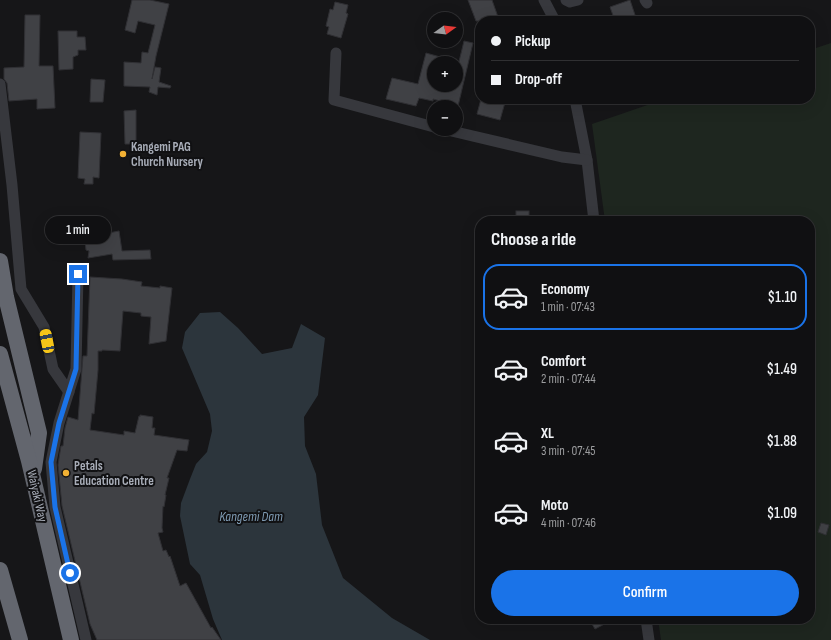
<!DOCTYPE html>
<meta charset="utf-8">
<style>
body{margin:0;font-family:"Sofia Sans Condensed",sans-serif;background:#19191b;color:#f1f3f6;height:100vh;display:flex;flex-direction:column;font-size:15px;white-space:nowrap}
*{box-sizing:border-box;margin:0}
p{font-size:13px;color:#9c9d9f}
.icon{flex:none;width:22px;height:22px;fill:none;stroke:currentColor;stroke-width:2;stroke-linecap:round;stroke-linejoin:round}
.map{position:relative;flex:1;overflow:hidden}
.side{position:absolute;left:475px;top:216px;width:340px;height:408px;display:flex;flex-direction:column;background:#101012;border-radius:16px;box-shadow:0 4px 16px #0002,0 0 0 1px #303032}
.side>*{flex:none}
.hud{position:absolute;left:475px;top:16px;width:340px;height:88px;border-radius:16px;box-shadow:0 4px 16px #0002,0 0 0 1px #303032;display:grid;align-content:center;height:88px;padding:0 16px;background:#101012}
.needle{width:26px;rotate:75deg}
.controls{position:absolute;left:427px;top:12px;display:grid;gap:8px}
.controls a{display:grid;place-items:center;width:36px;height:36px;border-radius:50%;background:#101012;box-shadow:0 4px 16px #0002,0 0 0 1px #303032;font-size:20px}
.end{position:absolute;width:18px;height:18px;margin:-9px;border:5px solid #1a73e8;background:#fff;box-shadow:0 0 0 2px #fff}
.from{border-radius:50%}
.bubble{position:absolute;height:28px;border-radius:14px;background:#101012;box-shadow:0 4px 16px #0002,0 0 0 1px #303032;font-size:13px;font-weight:600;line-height:28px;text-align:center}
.car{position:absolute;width:12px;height:24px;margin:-12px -6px;border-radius:5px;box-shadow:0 0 3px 1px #0007;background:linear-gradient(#f5c518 24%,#345 0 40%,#f5c518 0 76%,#345 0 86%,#f5c518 0)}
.hud b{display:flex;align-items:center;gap:14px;height:38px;font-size:15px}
.hud b+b{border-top:1px solid #303032}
.hud i{width:10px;height:10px;background:#f1f3f6}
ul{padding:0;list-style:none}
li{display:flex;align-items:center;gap:12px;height:66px;margin:0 8px 6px;padding:0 8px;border:2px solid transparent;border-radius:16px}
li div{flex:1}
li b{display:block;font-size:15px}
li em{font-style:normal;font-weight:600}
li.selected{border-color:#1a73e8}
li>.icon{width:36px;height:36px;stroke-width:1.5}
h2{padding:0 16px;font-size:18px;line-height:48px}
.action{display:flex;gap:8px;margin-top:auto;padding:8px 16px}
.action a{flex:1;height:46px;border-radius:24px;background:#1a73e8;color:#fff;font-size:16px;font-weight:600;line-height:46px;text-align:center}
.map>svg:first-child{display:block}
</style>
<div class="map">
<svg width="831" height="640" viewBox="0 0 831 640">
<rect width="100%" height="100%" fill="#161618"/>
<path fill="#1e261f" d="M 831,43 L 831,640 L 661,640 L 658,619 L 810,619 L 810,221 L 605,221 L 592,124 L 665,99 L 810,99 L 810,50 Z"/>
<path fill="#2c353c" d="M 220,312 L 238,328 L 262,354 L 292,348 L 301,324 L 325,338 L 318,395 L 304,417 L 305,446 L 316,474 L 322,525 L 343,578 L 392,618 L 430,640 L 222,640 L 213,619 L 200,575 L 190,564 L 180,516 L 181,503 L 190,479 L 196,464 L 207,452 L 212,431 L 210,414 L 182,348 L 185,332 L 200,313 Z"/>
<g fill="#404145" stroke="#303034">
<path d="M 132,0 L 150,0 L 169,4 L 156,56 L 152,79 L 155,67 L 161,68 L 159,82 L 171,86 L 170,88 L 158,87 L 157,95 L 149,92 L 150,87 L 124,86 L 124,62 L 141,63 L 142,52 L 148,53 L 155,25 L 138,21 L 135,33 L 125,30 Z"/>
<path d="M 468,0 L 492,0 L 498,17 L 488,21 L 476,21 Z"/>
<path d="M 630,0 L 637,21 L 615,21 L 610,7 Z"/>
<path d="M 335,2 L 348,5 L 346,13 L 348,14 L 341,38 L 327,34 L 329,27 L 326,26 L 330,9 L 333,10 Z"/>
<path d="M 25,15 L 40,15 L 39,66 L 53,66 L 55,108 L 37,109 L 37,99 L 9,101 L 7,83 L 4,79 L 4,68 L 24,67 Z"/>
<path d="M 58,31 L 77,31 L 77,37 L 85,37 L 86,50 L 78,50 L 78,55 L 73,57 L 73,69 L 59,70 Z"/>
<path d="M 464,41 L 473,43 L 458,106 L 433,99 L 433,101 L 419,98 L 416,106 L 386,99 L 392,78 L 418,84 L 426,53 L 451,60 L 451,63 L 434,63 L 434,85 L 456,85 L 456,74 Z"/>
<path d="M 91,79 L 105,80 L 103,102 L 90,102 Z"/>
<path d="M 481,99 L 506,99 L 500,120 L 477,114 Z"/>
<path d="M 136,110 L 136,144 L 125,144 L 124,111 Z"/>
<path d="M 80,132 L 101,133 L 99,178 L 93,177 L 93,184 L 84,184 L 85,179 L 78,178 Z"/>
<rect x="516" y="211" width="13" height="9"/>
<path d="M 119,231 L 122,251 L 150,250 L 151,259 L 113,260 L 112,254 L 88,258 L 89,251 L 86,250 L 85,241 L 88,242 L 88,235 L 96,232 L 98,235 Z"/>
<path d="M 90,277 L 122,279 L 142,282 L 141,286 L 160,288 L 160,286 L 172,288 L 166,341 L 149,344 L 151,317 L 141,316 L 141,313 L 123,311 L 120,351 L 102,350 L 102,351 L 98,351 L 98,370 L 94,414 L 92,413 L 90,430 L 124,435 L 124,431 L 135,433 L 139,416 L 140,417 L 140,415 L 153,417 L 152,428 L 155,428 L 154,435 L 189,440 L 187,451 L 177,450 L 167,478 L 169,478 L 165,495 L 166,495 L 164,507 L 163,506 L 162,528 L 163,532 L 158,533 L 163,551 L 166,550 L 169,557 L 170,556 L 180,586 L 186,583 L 211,628 L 212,627 L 221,640 L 97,640 L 90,624 L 62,506 L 58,465 L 61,446 L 63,446 L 65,428 L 68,417 L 78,420 L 83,356 L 87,356 Z"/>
<path d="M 821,523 L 829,525 L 826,535 L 818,532 Z"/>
<path d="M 589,619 L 614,619 L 595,629 Z"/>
</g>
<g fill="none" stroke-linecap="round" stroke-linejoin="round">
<g stroke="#37383d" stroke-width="11">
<path d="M 544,0 L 555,21"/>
<path d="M 566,0 L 570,2 L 578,0"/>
<path d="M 645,0 L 647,3"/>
<path d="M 336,53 L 334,100 L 434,127"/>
<path d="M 0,84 L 12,185 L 21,289 L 44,327 L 53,369 L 69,392"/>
<path d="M 575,99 L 587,160 L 594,221"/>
<path d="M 443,129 L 562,157 L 587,160"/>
<path d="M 78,274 L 76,369 L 59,423 L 51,462 L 55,507 L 86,640"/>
<path d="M 646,619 L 649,640"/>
</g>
<g stroke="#63666e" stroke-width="16">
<path d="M 0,261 L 6,297 L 39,433 L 34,469"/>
<path d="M 0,354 L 29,461 L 71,640"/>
<path d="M 0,570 L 20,640"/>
</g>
</g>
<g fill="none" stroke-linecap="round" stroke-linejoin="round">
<path stroke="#1a73e8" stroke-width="5" d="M 70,573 L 55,507 L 51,462 L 59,423 L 76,369 L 78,274"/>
</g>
<g fill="#f2b134" stroke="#111113" stroke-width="1.5">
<circle cx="123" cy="154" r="4"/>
<circle cx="66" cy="473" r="4"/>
</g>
<g text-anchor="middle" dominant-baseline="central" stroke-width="4" stroke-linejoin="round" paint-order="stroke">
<g font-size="13" font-weight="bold" fill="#a8adb8" stroke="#111113" text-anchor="start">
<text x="131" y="147">Kangemi PAG<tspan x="131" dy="15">Church Nursery</tspan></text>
<text x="74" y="466">Petals<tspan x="74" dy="15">Education Centre</tspan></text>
</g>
<g font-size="13" fill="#a8adb8" stroke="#111113">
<text transform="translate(37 496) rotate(77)">Waiyaki Way</text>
</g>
<g font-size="14" font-style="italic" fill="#7f9bb3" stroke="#111113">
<text x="251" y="516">Kangemi Dam</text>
</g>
</g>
</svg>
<div class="controls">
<a><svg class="needle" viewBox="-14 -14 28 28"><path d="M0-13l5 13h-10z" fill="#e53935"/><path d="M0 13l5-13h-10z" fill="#9c9d9f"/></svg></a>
<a>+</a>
<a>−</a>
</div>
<i class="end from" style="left:70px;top:573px"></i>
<i class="end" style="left:78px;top:274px"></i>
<div class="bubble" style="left:45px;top:216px;width:66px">1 min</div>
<i class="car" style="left:47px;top:341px;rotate:349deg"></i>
<div class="hud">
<b><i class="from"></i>Pickup</b>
<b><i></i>Drop-off</b>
</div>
<section class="side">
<h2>Choose a ride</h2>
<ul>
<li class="selected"><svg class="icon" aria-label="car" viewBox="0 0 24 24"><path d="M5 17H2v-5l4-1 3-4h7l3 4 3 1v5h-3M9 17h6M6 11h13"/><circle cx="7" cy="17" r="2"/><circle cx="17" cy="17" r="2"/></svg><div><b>Economy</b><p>1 min · 07:43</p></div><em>$1.10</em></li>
<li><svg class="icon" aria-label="car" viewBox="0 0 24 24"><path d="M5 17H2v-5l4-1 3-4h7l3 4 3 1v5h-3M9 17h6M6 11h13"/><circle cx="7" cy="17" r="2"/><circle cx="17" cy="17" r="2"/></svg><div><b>Comfort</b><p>2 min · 07:44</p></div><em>$1.49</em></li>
<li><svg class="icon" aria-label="car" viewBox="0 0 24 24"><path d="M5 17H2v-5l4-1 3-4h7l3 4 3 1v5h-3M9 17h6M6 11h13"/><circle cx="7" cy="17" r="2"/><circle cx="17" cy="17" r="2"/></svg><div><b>XL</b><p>3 min · 07:45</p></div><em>$1.88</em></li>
<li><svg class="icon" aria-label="car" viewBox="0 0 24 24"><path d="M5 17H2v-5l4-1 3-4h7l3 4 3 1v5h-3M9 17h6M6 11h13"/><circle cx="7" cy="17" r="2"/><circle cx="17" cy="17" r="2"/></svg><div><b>Moto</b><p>4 min · 07:46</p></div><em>$1.09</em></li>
</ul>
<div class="action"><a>Confirm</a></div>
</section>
</div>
